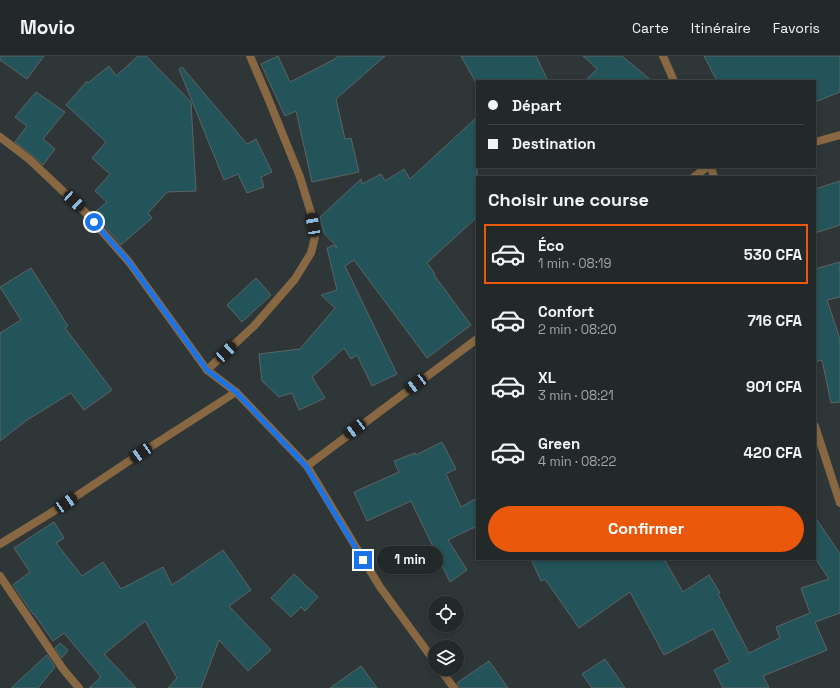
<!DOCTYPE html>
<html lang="fr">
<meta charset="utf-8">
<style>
body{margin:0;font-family:"Space Grotesk",sans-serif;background:#2f3435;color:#f1f3f6;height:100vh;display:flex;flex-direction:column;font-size:15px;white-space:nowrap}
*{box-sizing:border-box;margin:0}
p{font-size:13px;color:#a3a6a8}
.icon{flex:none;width:22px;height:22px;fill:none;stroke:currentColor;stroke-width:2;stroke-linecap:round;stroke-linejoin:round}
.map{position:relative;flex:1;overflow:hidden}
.details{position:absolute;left:476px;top:120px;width:340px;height:384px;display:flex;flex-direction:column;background:#232829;border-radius:0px;box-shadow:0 2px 6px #0003,0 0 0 1px #404446}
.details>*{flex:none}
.banner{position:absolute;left:476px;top:24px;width:340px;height:88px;border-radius:0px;box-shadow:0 2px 6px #0003,0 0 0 1px #404446;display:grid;align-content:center;height:88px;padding:0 12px;background:#232829}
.controls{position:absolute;left:428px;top:540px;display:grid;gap:8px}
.controls a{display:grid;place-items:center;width:36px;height:36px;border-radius:50%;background:#232829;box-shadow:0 2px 6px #0003,0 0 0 1px #404446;font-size:20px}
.end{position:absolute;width:18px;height:18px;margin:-9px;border:5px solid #1a73e8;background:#fff;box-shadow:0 0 0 2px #fff}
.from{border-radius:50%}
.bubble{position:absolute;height:28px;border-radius:14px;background:#232829;box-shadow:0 2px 6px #0003,0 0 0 1px #404446;font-size:13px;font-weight:600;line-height:28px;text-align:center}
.car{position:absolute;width:12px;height:24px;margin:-12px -6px;border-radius:5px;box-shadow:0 0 3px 1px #0007;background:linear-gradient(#222 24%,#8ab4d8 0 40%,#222 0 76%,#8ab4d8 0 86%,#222 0)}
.banner b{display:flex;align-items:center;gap:14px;height:38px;font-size:15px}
.banner b+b{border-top:1px solid #404446}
.banner i{width:10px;height:10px;background:#f1f3f6}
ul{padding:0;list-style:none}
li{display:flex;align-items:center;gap:12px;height:60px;margin:0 8px 6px;padding:0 4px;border:2px solid transparent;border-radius:0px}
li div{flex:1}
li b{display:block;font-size:15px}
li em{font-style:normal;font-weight:600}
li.active{border-color:#ea580c}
li>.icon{width:36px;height:36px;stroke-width:1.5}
h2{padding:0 12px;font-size:18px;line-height:48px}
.action{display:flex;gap:8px;margin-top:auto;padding:8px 12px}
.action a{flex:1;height:46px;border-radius:24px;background:#ea580c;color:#fff;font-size:16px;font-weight:600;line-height:46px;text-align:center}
header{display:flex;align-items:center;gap:24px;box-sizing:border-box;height:56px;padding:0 20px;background:#232829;border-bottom:1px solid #404446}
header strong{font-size:19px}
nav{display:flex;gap:22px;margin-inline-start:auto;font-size:14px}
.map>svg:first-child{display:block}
</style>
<header>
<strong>Movio</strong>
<nav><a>Carte</a><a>Itinéraire</a><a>Favoris</a></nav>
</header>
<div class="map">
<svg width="840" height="632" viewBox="0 0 840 632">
<rect width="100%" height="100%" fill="#2f3637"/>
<g fill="#225459" stroke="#5d6465">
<path d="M 0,0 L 44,0 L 27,23 L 0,4 Z"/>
<path d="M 138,0 L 146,0 L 191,46 L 196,135 L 167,136 L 148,157 L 152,162 L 121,189 L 94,157 L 107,146 L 95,135 L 110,118 L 92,102 L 106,86 L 66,49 L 87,25 L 88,27 L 109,10 L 116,20 Z"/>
<path d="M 278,0 L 290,26 L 335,3 L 338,0 L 385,0 L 336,43 L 345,83 L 351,82 L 359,116 L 312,126 L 296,55 L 285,60 L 261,8 Z"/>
<path d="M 461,0 L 536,0 L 548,25 L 475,25 Z"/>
<path d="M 583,0 L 622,0 L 652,25 L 585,25 L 597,13 Z"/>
<path d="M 704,0 L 840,0 L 840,36 L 815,46 L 815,25 L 717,25 Z"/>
<path d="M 182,11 L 247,88 L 256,83 L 272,116 L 261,121 L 264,131 L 247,137 L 238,118 L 224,124 L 179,13 Z"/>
<path d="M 36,36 L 65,56 L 43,83 L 55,93 L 43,109 L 32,99 L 15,86 L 27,70 L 15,61 Z"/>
<path d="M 477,61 L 477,161 L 427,207 L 435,218 L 434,219 L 471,269 L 427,302 L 354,204 L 345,210 L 397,318 L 372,330 L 357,299 L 351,303 L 344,292 L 312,321 L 325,342 L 299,354 L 292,337 L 279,341 L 262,325 L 259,298 L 300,293 L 335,252 L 321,239 L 337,234 L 327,192 L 334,189 L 336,192 L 337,191 L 324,177 L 320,161 L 361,123 L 362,128 L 381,118 L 385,125 L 404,113 L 410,123 Z"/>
<path d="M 840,125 L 840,169 L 815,177 L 815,133 Z"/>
<path d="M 840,206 L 840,241 L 827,244 L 840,283 L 840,346 L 831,347 L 822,304 L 815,306 L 815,213 Z"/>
<path d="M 31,212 L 68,270 L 65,272 L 112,334 L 84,354 L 71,337 L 27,364 L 0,385 L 0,277 L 21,264 L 0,231 Z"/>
<path d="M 256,222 L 271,239 L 242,266 L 227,249 Z"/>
<path d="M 442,386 L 456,413 L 446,418 L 461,451 L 477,442 L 477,470 L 448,484 L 467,514 L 450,526 L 411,445 L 367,465 L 354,436 L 399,416 L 394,405 L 415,397 L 416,399 Z"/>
<path d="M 815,461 L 840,498 L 840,557 L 815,566 L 827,594 L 763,620 L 769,632 L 723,632 L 714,614 L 730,606 L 713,573 L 664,599 L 630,536 L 579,572 L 545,523 L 541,525 L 531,503 L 664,503 L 683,536 L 709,519 L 720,537 L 718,538 L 749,597 L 780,582 L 776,571 L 810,557 L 801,532 L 829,523 L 815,502 Z"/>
<path d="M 54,466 L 64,482 L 56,487 L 82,520 L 103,506 L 121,533 L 163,511 L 172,529 L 223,494 L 251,534 L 229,550 L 271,594 L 248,615 L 219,584 L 201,632 L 168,632 L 177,622 L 145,565 L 104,598 L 136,632 L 89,632 L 101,621 L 64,577 L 53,585 L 34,558 L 33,558 L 13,529 L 30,516 L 14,492 Z"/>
<path d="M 294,518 L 318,541 L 305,555 L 301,551 L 291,561 L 271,542 Z"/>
<path d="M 60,587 L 68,594 L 62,602 L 55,592 Z"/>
<path d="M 47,599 L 55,611 L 38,632 L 11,632 Z"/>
<path d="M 605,603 L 625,632 L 592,632 L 582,618 Z"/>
<path d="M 489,605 L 508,632 L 459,632 L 457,627 Z"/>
<path d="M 361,610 L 377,632 L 330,632 Z"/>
</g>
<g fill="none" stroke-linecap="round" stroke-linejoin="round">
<g stroke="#886842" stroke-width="8">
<path d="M 663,0 L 674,25"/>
<path d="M 0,81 L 29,103 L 85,156 L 129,206 L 207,314 L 236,336 L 307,410 L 477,283"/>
<path d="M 815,86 L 840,79"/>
<path d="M 711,111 L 714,121"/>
<path d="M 694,121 L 707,111"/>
<path d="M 207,314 L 254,270 L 295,223 L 311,197 L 315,181 L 311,157 L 300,121 L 268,42 L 250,0"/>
<path d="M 815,370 L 840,447"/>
<path d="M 307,410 L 380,531 L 435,606"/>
<path d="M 0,488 L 54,455 L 141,397 L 236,336"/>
<path d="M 0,520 L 63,613 L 79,632"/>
<path d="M 440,613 L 454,632"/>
</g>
</g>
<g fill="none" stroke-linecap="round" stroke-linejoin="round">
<path stroke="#1a73e8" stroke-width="5" d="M 94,166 L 129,206 L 207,314 L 236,336 L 306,410 L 363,504"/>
</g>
</svg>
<div class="controls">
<a><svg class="icon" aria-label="locate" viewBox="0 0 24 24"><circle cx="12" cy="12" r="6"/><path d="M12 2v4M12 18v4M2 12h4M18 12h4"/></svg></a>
<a><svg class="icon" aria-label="layers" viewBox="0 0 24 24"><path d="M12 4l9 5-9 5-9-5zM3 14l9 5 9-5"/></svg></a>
</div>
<i class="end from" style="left:94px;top:166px"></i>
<i class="end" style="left:363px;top:504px"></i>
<div class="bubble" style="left:377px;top:490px;width:66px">1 min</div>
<i class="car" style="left:74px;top:145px;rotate:133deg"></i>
<i class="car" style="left:313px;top:169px;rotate:350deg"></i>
<i class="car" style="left:226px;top:296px;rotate:47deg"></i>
<i class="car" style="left:416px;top:328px;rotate:233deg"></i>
<i class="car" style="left:355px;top:373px;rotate:233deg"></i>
<i class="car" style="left:141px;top:397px;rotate:236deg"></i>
<i class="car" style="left:66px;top:447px;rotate:56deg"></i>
<div class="banner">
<b><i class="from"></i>Départ</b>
<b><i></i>Destination</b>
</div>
<section class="details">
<h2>Choisir une course</h2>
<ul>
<li class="active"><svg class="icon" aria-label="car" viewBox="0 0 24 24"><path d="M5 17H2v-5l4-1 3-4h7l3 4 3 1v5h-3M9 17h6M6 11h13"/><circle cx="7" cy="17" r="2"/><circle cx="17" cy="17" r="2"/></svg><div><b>Éco</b><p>1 min · 08:19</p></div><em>530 CFA</em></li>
<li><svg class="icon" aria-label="car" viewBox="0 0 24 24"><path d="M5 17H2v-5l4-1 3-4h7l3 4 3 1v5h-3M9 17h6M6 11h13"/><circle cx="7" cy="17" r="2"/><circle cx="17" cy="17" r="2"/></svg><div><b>Confort</b><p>2 min · 08:20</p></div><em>716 CFA</em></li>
<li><svg class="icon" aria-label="car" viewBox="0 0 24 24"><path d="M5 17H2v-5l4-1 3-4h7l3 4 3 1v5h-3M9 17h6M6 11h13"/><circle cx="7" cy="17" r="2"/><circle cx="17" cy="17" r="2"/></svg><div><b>XL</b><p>3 min · 08:21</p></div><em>901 CFA</em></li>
<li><svg class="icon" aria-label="car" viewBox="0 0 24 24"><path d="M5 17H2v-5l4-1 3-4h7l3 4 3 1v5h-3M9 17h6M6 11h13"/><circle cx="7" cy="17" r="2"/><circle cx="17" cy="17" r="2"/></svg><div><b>Green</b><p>4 min · 08:22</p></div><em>420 CFA</em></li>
</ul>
<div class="action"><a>Confirmer</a></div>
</section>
</div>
